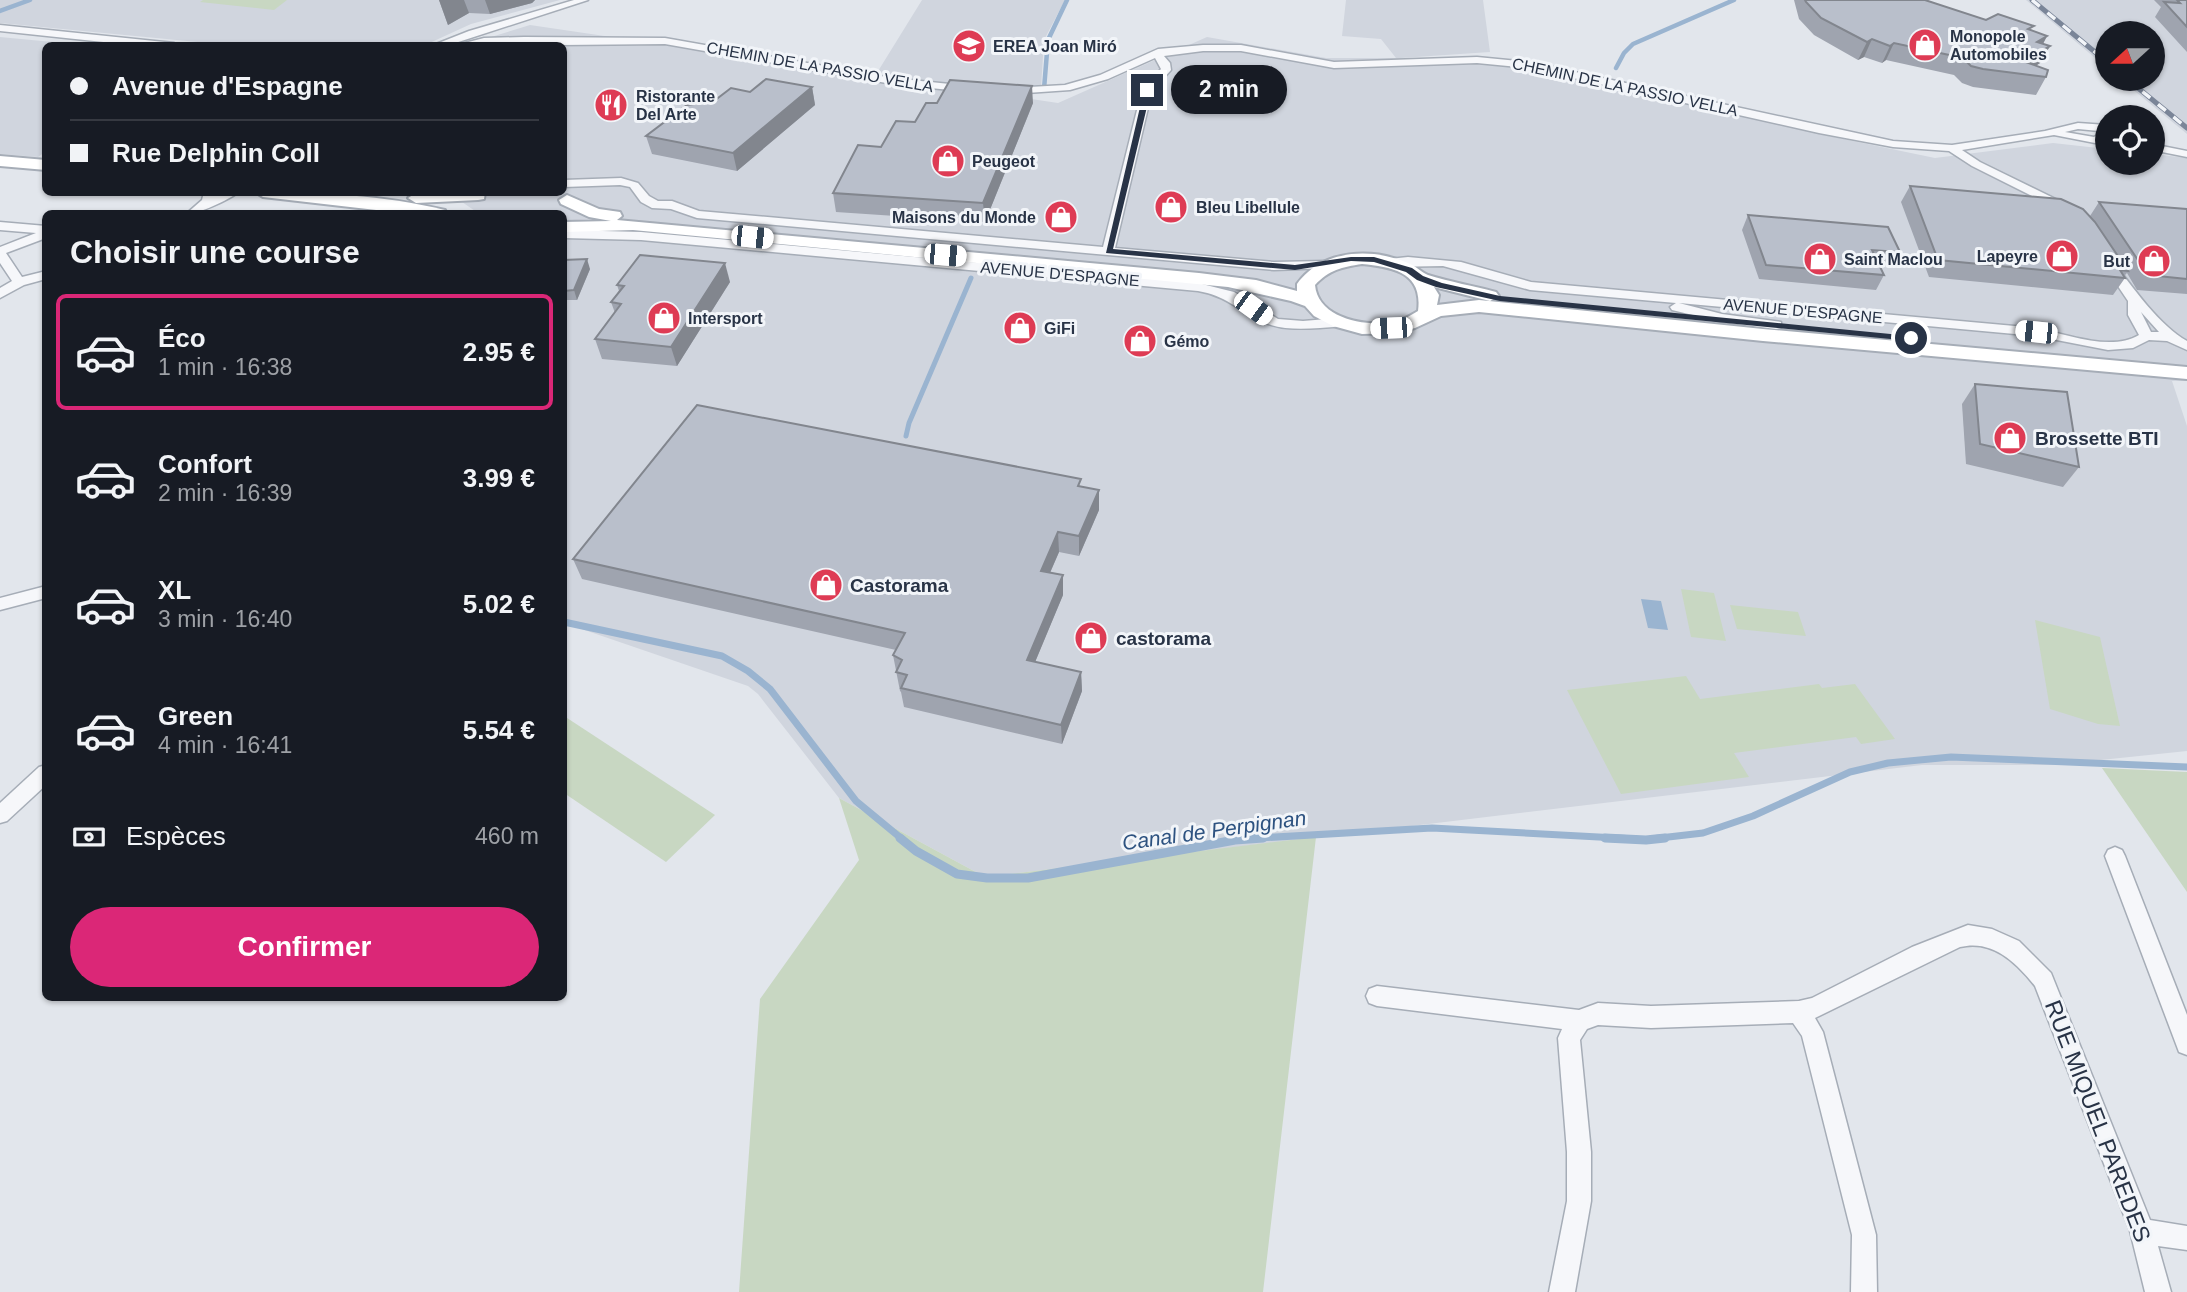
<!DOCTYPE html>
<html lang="fr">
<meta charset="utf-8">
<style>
body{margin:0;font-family:Helvetica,sans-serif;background:#20242c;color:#f1f3f6;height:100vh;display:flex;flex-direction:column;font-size:26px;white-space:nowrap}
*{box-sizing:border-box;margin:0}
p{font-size:23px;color:#9ea1a6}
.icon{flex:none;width:38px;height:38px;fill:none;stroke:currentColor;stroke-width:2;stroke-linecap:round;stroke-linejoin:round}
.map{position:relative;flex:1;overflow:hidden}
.sheet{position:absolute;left:42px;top:210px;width:525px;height:791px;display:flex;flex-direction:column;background:#171b24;border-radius:10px;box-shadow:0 2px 5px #0004}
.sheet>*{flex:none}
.hud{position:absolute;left:42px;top:42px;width:525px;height:154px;border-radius:10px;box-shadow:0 2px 5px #0004;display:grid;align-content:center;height:154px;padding:0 28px;background:#171b24}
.needle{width:46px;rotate:249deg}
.buttons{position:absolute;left:2095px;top:21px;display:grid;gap:14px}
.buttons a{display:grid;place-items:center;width:70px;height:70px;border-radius:50%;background:#171b24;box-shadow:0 2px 5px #0004;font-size:35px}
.end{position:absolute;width:32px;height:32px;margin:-16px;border:9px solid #283346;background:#fff;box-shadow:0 0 0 4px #fff}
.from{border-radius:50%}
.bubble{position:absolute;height:49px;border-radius:24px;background:#171b24;box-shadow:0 2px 5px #0004;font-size:23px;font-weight:700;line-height:49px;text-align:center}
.car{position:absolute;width:21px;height:42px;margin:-21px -10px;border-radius:9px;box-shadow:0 0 5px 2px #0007;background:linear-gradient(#fff 24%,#345 0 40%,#fff 0 76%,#345 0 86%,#fff 0)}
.hud b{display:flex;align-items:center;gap:24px;height:66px;font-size:26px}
.hud b+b{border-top:2px solid #363941}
.hud i{width:18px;height:18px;background:#f1f3f6}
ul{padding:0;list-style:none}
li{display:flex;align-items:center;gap:21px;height:116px;margin:0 14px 10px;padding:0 14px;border:4px solid transparent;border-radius:10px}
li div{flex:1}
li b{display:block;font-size:26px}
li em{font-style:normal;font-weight:700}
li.on{border-color:#db2777}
li>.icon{width:63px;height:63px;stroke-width:1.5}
h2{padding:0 28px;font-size:32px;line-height:84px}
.pay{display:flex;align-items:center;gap:18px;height:77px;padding:0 28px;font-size:26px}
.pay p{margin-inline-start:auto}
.button{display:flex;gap:14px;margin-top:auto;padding:14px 28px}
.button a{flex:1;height:80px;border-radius:42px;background:#db2777;color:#fff;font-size:28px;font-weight:700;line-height:80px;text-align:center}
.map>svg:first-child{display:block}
</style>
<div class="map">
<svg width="2187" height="1292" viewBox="0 0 2187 1292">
<rect width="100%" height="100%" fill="#e2e6ec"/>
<g fill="#d0d5de">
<path d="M 0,0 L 560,0 L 471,24 L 423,46 L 239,46 L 0,23 Z"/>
<path d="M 922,0 L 1065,0 L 1044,40 L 1041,88 L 936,85 L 1058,103 L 1207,37 L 1326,58 L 1396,58 L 1381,39 L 1342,36 L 1346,0 L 1483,0 L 1490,52 L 1401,58 L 1492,58 L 1819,134 L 1935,158 L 2053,143 L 2107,149 L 2107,163 L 2152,163 L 2153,154 L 2187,158 L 2187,381 L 2172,381 L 2187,426 L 2187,751 L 2053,765 L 1922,765 L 985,877 L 839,798 L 758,694 L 748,686 L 564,623 L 564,214 L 478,213 L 449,193 L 564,192 L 564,46 L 465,45 L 530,25 L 875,76 Z"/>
<path d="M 2026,0 L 2187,0 L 2187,134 L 2120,79 L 2152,79 L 2152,33 L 2107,33 L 2107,68 Z"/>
<path d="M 0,37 L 84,45 L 46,46 L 45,152 L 38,157 L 0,154 Z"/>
</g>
<g fill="#c8d7c2">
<path d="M 203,0 L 287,0 L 274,10 L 200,2 Z"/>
<path d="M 1681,589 L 1714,593 L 1726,641 L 1691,637 Z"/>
<path d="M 1730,605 L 1798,612 L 1806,636 L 1737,629 Z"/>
<path d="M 2035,620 L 2100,637 L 2120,726 L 2098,724 L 2050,709 Z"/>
<path d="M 1686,676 L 1700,699 L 1819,684 L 1822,688 L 1855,684 L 1895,739 L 1861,744 L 1856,737 L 1734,753 L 1749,777 L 1621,794 L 1567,690 Z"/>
<path d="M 564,716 L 715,815 L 666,862 L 564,793 Z"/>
<path d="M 2102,768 L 2187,772 L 2187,892 Z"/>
<path d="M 839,798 L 985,877 L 1316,837 L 1263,1292 L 739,1292 L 760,999 L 859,860 Z"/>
</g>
<path fill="#9ab4d0" d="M 1641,599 L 1661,601 L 1668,630 L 1648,628 Z"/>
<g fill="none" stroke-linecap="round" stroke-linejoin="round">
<g stroke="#9ab4d0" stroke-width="4.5">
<path d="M 0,11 L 30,0"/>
<path d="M 1616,68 L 1624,53 L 1633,44 L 1734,0"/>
<path d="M 1044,89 L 1048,40 L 1067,0"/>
</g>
<path stroke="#9ab4d0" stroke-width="5" d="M 906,436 L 909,423 L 971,278"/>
<g stroke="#9ab4d0" stroke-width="7">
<path d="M 564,622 L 722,656 L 748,671 L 770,689 L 856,801 L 902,839"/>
<path d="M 1242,839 L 1432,828 L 1636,839"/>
<path d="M 1651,839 L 1703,833 L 1753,816 L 1850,772 L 1888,763 L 1951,757 L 2187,767"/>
</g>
<g stroke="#9ab4d0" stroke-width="9">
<path d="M 900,838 L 916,851 L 957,874 L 987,878 L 1028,878 L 1235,840 L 1263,838"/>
<path d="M 1605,838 L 1646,840 L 1665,838"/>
</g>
<defs>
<g id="minor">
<path d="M 574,0 L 588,0 L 446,46 L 431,46 L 469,31 Z"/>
<path d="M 0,25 L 174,43 L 179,46 L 141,46 L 0,31 Z"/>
<path d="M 524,37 L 665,38 L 892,78 L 969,86 L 974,89 L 969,92 L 892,84 L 665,44 L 453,46 L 484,38 Z"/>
<path d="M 1203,45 L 1241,45 L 1334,62 L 1477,57 L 1529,62 L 1893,141 L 1952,145 L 2045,131 L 2078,123 L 2107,125 L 2107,139 L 2095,143 L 2054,135 L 1962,150 L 1980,162 L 2070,206 L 2072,209 L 2066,213 L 1972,166 L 1949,151 L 1893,147 L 1819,133 L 1529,68 L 1477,63 L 1334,68 L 1241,51 L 1203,51 L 1164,56 L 1170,63 L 1171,70 L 1152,91 L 1115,248 L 1274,262 L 1326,261 L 1330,262 L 1330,268 L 1274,270 L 697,218 L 671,209 L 652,208 L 641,202 L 630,187 L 620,185 L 564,187 L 564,180 L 621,178 L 638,183 L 649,196 L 658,201 L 672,201 L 699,211 L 1103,247 L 1142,90 L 1161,69 L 1155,58 L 1108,79 L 1070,90 L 1011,94 L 1006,91 L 1011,88 L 1065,85 L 1100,75 L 1158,49 ZM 2078,129 L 2099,131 L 2099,134 L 2094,137 L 2065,132 Z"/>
<path d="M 2152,144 L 2187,151 L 2187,157 L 2152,150 Z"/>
<path d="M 204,192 L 216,192 L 215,195 L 239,192 C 228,200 199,214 186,214 L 202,200 Z"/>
<path d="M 0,222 L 46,226 L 46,238 L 6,253 L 22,277 L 46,271 L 46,279 L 24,285 L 0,298 L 0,288 L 12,281 L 0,263 L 0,247 L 36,233 L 0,230 Z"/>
<path d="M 564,230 L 641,232 L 1198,283 L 1234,292 L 1278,319 L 1303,321 L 1339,318 L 1346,322 C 1339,328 1329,327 1320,328 C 1300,329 1279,330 1261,321 C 1239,310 1224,295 1198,291 L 641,240 L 564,238 Z"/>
<path d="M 1408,257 L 1461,262 L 1531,282 L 2036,328 C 2066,334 2111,352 2139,335 L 2128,315 L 2128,301 L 2103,264 L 2109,260 L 2113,261 C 2131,286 2161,327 2187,341 L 2187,350 L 2167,341 L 2149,340 L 2133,348 L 2108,350 L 2036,336 L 1679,303 L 1722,314 L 1781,322 L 1781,328 L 1776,329 L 1722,322 L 1672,310 L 1670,307 L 1676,303 L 1530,290 L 1443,266 L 1389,267 L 1383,263 L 1389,259 ZM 2141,312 L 2159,332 L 2151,332 Z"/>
<path d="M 46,586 L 46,598 L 0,610 L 0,598 Z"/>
<path d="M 46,765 L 46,785 L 7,821 L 0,823 L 0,803 L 39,767 Z"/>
<path d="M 2115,847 L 2122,850 L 2125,856 L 2187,1015 L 2187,1055 L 2179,1052 L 2176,1044 L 2105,856 L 2108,850 Z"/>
<path d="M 1968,925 L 1992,929 L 2019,941 L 2051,973 L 2150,1220 L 2187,1226 L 2187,1250 L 2158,1246 L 2171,1292 L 2145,1292 L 2130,1231 L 2035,986 C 2016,962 1992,939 1960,947 L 1815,1018 L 1823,1032 L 1876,1235 L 1877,1292 L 1851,1292 L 1852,1235 L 1802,1036 L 1793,1023 L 1651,1028 L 1598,1025 L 1587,1029 L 1580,1040 L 1591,1152 L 1591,1201 L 1575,1292 L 1549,1292 L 1567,1201 L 1567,1152 L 1558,1038 L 1562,1029 L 1377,1006 L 1369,1003 L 1366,996 L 1369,989 L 1377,986 L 1579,1010 L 1598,1003 L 1651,1006 L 1799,1001 L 1812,998 L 1912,947 Z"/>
</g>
<g id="secondary">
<path d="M 0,156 L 46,160 L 46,170 L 0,166 Z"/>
<path d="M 255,192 C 319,192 383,195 445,210 L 447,214 L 411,214 L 263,197 Z"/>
<path d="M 485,192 L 484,199 L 478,200 L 416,203 L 408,198 L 416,193 Z"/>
<path d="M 567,195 L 599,209 L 620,212 L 622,216 L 617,220 L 1199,273 L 1256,280 L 1297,291 L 1297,284 C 1322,249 1373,247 1410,264 C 1417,267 1421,272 1428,275 C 1450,282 1474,286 1496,292 L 1499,296 L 1490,301 L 1434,287 L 1439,295 L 1437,305 L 1479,300 L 1763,329 L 2187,367 L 2187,379 L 1763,341 L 1479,312 L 1441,316 L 1415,328 L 1395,333 L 1362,334 L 1333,326 L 1314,316 L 1305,306 L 1291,301 L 1228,287 L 633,230 L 564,232 L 564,222 L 611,221 L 589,217 L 561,204 L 559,200 ZM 1362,264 C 1394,267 1423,273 1418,311 C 1411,315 1405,319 1398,321 C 1370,328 1318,320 1315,285 C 1329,270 1342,267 1362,264 Z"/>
</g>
</defs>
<use href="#minor" stroke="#a6adb7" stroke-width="3"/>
<use href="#secondary" stroke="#a6adb7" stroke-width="4"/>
<use href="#minor" fill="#f6f7fa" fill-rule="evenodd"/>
<use href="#secondary" fill="#fff" fill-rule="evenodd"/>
<defs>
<g id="rail">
<path d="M 2032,0 L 2107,62"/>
<path d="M 2127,79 L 2187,128"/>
</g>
</defs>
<use href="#rail" stroke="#7a8598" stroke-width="5"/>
<use href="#rail" stroke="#f2f5f9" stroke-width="3.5" stroke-dasharray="10" stroke-linecap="butt"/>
</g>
<g fill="#9fa4af">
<path d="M 439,0 L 535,0 L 532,3 L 490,14 L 469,13 L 448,25 Z"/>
<path d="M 1794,0 L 1925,0 L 1986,20 L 2031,31 L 2047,36 L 2043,44 L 2050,46 L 2040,63 L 2036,66 L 2046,77 L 2036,95 L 1973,87 L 1962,83 L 1954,75 L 1886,60 L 1882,63 L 1864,57 L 1858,60 L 1814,35 L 1799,19 Z"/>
<path d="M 2154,0 L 2187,0 L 2187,52 L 2155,17 L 2161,7 Z"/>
<path d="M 812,87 L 815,105 L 737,171 L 652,154 L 646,136 L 714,101 L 750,92 Z"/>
<path d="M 937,103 L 1033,103 L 985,222 L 836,212 L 833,193 Z"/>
<path d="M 1910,186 L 2090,216 L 2099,202 L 2187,209 L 2187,294 L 2137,290 L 2127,273 L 2124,276 L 2125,278 L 2113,295 L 1929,277 L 1901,202 Z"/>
<path d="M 1748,215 L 1900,252 L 1892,266 L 1880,265 L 1884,275 L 1876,290 L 1759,279 L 1742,230 Z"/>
<path d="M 564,260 L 590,269 L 577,300 L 564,300 Z"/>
<path d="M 730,282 L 677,366 L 602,359 L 595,339 L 615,313 L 611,302 L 619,291 L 617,285 Z"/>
<path d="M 1975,384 L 2079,467 L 2063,487 L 1966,464 L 1962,404 Z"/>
<path d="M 1099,510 L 1079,556 L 1059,552 L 1050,573 L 1063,575 L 1063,595 L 1035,662 L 1081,672 L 1082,691 L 1062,744 L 904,707 L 901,692 L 900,691 L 893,655 L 896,650 L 582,579 L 573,559 Z"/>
</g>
<g fill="#82868e">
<path d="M 439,0 L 464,0 L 469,13 L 448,25 Z"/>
<path d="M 485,0 L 535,0 L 532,3 L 490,14 Z"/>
<path d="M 2047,36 L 2038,53 L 2050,46 L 2040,63 L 2021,74 L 2016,73 L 2037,42 Z"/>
<path d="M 1872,39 L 1864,57 L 1858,60 L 1867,42 Z"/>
<path d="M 1894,43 L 1886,60 L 1882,63 L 1890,46 Z"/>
<path d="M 1032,86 L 1033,103 L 985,222 L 983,203 Z"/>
<path d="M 812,87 L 815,105 L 737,171 L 733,153 Z"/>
<path d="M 587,259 L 590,269 L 577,300 L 574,290 Z"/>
<path d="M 725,263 L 730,282 L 677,366 L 671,347 Z"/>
<path d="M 1099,490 L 1099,510 L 1079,556 L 1079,536 Z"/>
<path d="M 1058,532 L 1059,552 L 1042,591 L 1041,571 Z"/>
<path d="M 1063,575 L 1063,595 L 1028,679 L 1027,660 Z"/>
<path d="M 1081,672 L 1082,691 L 1062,744 L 1061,725 Z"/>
</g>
<g fill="#b9bfcb" stroke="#82868e" stroke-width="2">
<path d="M 1805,0 L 1925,0 L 1986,20 L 1998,14 L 2034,26 L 2028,29 L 2047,36 L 2037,42 L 2050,46 L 2023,61 L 2048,70 L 2046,77 L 1983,69 L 1971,66 L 1963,58 L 1894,43 L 1890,46 L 1872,39 L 1867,42 L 1821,18 L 1806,2 Z"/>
<path d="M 2177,0 L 2187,0 L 2187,27 L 2164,2 L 2180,3 Z"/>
<path d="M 766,79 L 812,87 L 733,153 L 646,136 L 687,105 L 714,101 L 731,88 L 750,92 Z"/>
<path d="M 950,80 L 1032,86 L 983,203 L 833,193 L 858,145 L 881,147 L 896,121 L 915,122 L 926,103 L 937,103 Z"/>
<path d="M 1910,186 L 2061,199 L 2083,209 L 2095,222 L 2128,271 L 2120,270 L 2125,278 L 1938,260 Z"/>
<path d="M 2099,202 L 2187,209 L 2187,279 L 2148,275 Z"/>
<path d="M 1748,215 L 1888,227 L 1900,252 L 1872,250 L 1884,275 L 1766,265 Z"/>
<path d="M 640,255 L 725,263 L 671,347 L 595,339 L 621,304 L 611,302 L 624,286 L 617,285 Z"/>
<path d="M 587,259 L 574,290 L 564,291 L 564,260 Z"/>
<path d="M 1975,384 L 2067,392 L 2079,467 L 1980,444 Z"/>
<path d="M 697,405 L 1081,479 L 1078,486 L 1099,490 L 1079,536 L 1058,532 L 1041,571 L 1063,575 L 1027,660 L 1081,672 L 1061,725 L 901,688 L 907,675 L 896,672 L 902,660 L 893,655 L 905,633 L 573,559 Z"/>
</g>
<path fill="#283346" d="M 1147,88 L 1151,90 L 1113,249 L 1295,265 L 1351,257 L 1374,257 L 1412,268 L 1423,276 L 1442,283 L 1500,296 L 1911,336 L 1915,338 L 1911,341 L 1500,301 L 1436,287 L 1417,280 L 1406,272 L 1374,262 L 1351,261 L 1295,270 L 1106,253 L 1144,90 Z"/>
<defs>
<symbol id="shop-disc" viewBox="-11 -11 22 22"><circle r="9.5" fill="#de3b54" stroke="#f2f5f9"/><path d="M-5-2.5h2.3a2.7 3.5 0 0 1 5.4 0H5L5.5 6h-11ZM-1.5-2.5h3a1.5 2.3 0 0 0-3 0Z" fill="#fff"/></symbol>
<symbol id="school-disc" viewBox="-11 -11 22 22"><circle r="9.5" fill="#de3b54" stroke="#f2f5f9"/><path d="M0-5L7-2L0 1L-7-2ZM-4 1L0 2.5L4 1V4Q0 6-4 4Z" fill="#fff"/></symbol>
<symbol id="restaurant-disc" viewBox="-11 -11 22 22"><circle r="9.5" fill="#de3b54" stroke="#f2f5f9"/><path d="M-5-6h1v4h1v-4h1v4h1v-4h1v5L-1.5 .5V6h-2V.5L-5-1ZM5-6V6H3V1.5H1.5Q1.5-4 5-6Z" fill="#fff"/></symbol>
</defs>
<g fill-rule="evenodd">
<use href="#shop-disc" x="1906" y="26" width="38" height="38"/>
<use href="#school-disc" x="950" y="27" width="38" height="38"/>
<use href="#restaurant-disc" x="592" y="86" width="38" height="38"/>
<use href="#shop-disc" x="929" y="142" width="38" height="38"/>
<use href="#shop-disc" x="1152" y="188" width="38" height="38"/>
<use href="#shop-disc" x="1042" y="198" width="38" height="38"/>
<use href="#shop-disc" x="2043" y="237" width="38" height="38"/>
<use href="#shop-disc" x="1801" y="240" width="38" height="38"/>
<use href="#shop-disc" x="2135" y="242" width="38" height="38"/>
<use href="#shop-disc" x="645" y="299" width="38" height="38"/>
<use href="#shop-disc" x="1001" y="309" width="38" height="38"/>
<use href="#shop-disc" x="1121" y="322" width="38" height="38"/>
<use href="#shop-disc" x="1991" y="419" width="38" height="38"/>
<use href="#shop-disc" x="807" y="566" width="38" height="38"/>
<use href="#shop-disc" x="1072" y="619" width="38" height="38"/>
</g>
<g text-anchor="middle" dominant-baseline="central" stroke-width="6" stroke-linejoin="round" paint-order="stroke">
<g font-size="16" font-weight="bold" fill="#283346" stroke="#f2f5f9" text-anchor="start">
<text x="1950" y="36">Monopole<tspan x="1950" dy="18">Automobiles</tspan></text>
<text x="993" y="46">EREA Joan Miró</text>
<text x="636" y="96">Ristorante<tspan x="636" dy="18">Del Arte</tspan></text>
<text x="972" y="161">Peugeot</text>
<text x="1196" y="207">Bleu Libellule</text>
<text x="1036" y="217" text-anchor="end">Maisons du Monde</text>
<text x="2038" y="256" text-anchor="end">Lapeyre</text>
<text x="1844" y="259">Saint Maclou</text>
<text x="2130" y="261" text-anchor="end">But</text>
<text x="688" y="318">Intersport</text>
<text x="1044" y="328">GiFi</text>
<text x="1164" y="341">Gémo</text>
</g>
<g font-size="16" fill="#283346" stroke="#f2f5f9">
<text transform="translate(820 67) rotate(10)">CHEMIN DE LA PASSIO VELLA</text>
<text transform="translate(1625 87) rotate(12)">CHEMIN DE LA PASSIO VELLA</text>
<text transform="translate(1060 274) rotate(5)">AVENUE D'ESPAGNE</text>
<text transform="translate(1803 311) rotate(5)">AVENUE D'ESPAGNE</text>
</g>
<g font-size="19" font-weight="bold" fill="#283346" stroke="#f2f5f9" text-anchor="start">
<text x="2035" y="438">Brossette BTI</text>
<text x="850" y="585">Castorama</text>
<text x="1116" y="638">castorama</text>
</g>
<g font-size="21" font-style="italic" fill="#2d5280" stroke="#f2f5f9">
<text transform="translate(1214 830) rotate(-8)">Canal de Perpignan</text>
</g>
<g font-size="23" fill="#283346" stroke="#f2f5f9">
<text transform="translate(2098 1121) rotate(69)">RUE MIQUEL PAREDES</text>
</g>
</g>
</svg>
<div class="buttons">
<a><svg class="needle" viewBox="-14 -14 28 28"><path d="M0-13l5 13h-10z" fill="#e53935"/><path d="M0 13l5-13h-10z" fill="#9ea1a6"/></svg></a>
<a><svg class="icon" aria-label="locate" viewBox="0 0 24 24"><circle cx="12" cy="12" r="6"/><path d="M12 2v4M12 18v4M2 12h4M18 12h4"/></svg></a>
</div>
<i class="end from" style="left:1911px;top:338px"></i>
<i class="end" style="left:1147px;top:90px"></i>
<div class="bubble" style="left:1171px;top:65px;width:116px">2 min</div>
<i class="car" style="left:752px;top:237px;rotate:96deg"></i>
<i class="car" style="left:945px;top:255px;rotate:95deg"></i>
<i class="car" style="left:1253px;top:308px;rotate:126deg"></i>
<i class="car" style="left:1391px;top:328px;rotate:268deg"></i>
<i class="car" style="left:2036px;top:332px;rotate:276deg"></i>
<div class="hud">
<b><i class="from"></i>Avenue d'Espagne</b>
<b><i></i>Rue Delphin Coll</b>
</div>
<section class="sheet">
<h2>Choisir une course</h2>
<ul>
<li class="on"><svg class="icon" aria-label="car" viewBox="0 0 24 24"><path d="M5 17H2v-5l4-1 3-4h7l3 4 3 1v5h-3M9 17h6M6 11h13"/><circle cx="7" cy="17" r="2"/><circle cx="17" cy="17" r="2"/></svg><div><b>Éco</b><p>1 min · 16:38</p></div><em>2.95 €</em></li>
<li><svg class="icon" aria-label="car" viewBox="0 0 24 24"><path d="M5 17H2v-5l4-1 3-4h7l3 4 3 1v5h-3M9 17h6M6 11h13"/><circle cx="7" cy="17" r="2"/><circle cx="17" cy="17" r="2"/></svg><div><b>Confort</b><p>2 min · 16:39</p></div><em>3.99 €</em></li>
<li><svg class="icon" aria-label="car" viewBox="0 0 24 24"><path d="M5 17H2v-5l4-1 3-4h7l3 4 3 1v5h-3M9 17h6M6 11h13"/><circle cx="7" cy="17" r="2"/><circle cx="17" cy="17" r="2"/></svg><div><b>XL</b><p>3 min · 16:40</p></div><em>5.02 €</em></li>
<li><svg class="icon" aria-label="car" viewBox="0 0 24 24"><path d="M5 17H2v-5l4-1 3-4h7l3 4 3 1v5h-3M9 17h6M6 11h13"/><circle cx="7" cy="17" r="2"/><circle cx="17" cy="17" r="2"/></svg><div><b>Green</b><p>4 min · 16:41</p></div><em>5.54 €</em></li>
</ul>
<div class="pay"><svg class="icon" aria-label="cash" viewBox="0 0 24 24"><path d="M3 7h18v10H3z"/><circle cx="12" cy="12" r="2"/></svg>Espèces<p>460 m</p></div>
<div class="button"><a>Confirmer</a></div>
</section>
</div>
